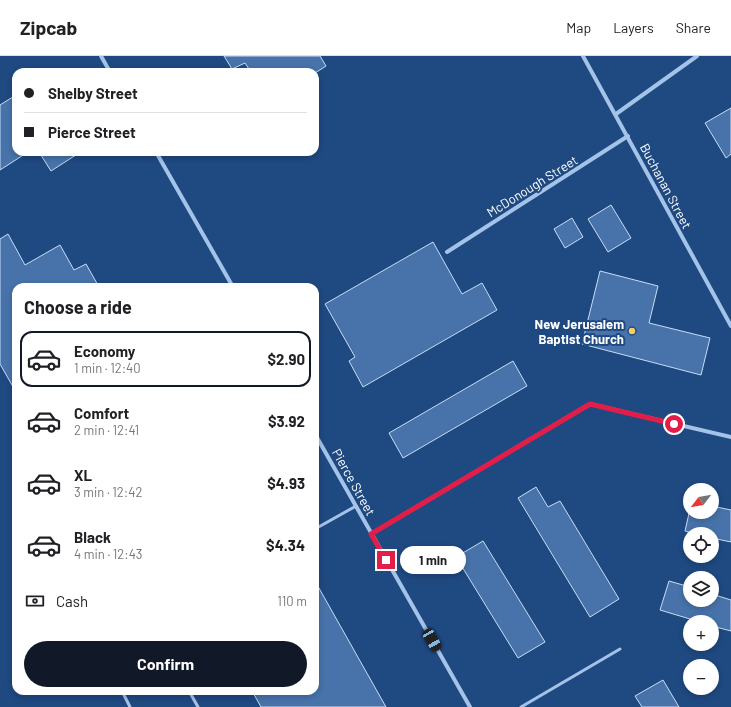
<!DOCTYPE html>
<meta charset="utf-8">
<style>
body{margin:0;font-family:Barlow,sans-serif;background:#f6f6f6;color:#202124;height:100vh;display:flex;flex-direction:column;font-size:15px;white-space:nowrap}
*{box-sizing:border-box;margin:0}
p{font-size:13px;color:#757577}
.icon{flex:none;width:22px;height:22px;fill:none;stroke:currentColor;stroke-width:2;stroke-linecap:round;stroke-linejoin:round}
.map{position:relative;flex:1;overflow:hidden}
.side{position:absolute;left:12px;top:227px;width:307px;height:412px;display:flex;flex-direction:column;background:#fff;border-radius:12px;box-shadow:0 2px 6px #0003}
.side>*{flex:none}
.guide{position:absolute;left:12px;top:12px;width:307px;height:88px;border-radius:12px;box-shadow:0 2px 6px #0003;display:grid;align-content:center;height:88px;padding:0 12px;background:#fff}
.needle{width:26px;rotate:239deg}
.fabs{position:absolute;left:683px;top:427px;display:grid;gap:8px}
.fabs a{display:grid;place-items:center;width:36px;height:36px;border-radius:50%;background:#fff;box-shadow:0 2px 6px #0003;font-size:20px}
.end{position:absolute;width:18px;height:18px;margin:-9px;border:5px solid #e11d48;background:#fff;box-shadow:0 0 0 2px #fff}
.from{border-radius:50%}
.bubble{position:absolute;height:28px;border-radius:14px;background:#fff;box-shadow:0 2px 6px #0003;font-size:13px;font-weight:700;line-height:28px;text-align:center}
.car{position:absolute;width:12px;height:24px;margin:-12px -6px;border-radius:5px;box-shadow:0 0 3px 1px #0007;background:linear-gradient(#222 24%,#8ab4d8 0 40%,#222 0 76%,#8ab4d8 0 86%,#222 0)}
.guide b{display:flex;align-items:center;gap:14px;height:38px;font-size:15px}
.guide b+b{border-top:1px solid #e0e0e0}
.guide i{width:10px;height:10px;background:#202124}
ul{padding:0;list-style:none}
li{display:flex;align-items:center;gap:12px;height:56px;margin:0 8px 6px;padding:0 4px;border:2px solid transparent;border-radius:12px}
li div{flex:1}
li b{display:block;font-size:15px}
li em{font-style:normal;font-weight:700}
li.active{border-color:#111827}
li>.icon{width:36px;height:36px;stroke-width:1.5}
h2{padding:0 12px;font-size:18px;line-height:48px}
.pay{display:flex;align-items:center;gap:10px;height:44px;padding:0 12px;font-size:15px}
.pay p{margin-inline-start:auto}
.cta{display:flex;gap:8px;margin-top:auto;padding:8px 12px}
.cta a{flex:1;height:46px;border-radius:24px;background:#111827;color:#fff;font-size:16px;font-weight:700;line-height:46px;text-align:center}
header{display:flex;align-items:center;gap:24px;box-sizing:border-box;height:56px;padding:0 20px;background:#fff;border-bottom:1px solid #e0e0e0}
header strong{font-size:19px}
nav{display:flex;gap:22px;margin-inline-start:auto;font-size:14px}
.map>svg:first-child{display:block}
</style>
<header>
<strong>Zipcab</strong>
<nav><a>Map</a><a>Layers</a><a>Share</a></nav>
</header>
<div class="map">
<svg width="731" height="651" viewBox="0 0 731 651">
<rect width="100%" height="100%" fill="#1f4981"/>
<g fill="#4773aa" stroke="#c8ddf6">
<path d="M 224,0 L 320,0 L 326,10 L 315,17 L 251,16 L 245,7 L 232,13 Z"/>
<path d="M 16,39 L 16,96 L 28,96 L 0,114 L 0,49 Z"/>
<path d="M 731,52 L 731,98 L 726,102 L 705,67 Z"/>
<path d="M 39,96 L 79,96 L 79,97 L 51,115 Z"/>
<path d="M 611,149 L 631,182 L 608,196 L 588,163 Z"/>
<path d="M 572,162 L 583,181 L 565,192 L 554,173 Z"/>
<path d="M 8,178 L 25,209 L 60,189 L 74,214 L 86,208 L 99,231 L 16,231 L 16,336 L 0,308 L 0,183 Z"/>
<path d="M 433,186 L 462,238 L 482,227 L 497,254 L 363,331 L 349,305 L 355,301 L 325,248 Z"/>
<path d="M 600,215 L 658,230 L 649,267 L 710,282 L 701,319 L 582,288 Z"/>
<path d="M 513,305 L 527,330 L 403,402 L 389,377 Z"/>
<path d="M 536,431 L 548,451 L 560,445 L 619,543 L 590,561 L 518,442 Z"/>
<path d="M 712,450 L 731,454 L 731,486 L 712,482 L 712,478 L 696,478 L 685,475 L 690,453 L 690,456 L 712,456 Z"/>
<path d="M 483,485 L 545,586 L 518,602 L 456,501 Z"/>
<path d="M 315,525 L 386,651 L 261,651 L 252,635 L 315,635 Z"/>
<path d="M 669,525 L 690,531 L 690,544 L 712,544 L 712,538 L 731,544 L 731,575 L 712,570 L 712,566 L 700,566 L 660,554 Z"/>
<path d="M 663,624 L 679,651 L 642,651 L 635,640 Z"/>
</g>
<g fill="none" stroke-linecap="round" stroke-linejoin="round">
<g stroke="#a4c3e8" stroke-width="3">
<path d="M 315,473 L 356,450"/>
<path d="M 122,635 L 130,651"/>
<path d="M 189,635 L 198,651"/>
<path d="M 521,651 L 620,593"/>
</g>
<g stroke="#a4c3e8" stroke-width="4">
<path d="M 101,0 L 110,16"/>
<path d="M 583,0 L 731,270"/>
<path d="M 616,58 L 697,0"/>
<path d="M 156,96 L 233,231"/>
<path d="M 447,196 L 628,80"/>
<path d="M 315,378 L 470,651"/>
<path d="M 371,478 L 590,348 L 731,381"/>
</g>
</g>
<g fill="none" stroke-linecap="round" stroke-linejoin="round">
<path stroke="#e11d48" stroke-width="5" d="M 386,504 L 371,478 L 590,348 L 674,368"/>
</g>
<circle fill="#f7cd64" stroke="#1f4981" stroke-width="1.5" cx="632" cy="275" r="4"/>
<g text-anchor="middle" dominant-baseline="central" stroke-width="4" stroke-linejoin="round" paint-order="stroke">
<g font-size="13" fill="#fff" stroke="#1f4981">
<text transform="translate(532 130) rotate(-32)">McDonough Street</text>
<text transform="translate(666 130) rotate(62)">Buchanan Street</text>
<text transform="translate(354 426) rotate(61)">Pierce Street</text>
</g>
<g font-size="13" font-weight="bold" fill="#fff" stroke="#1f4981" text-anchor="end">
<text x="624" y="268">New Jerusalem<tspan x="624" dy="15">Baptist Church</tspan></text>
</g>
</g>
</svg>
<div class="fabs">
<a><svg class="needle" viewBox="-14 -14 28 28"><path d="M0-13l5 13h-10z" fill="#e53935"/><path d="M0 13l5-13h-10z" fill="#757577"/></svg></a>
<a><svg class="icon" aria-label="locate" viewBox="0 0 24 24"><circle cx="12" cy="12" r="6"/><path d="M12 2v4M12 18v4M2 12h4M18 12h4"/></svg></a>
<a><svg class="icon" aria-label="layers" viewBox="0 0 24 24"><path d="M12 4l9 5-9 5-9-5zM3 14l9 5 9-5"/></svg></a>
<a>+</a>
<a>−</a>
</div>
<i class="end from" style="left:674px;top:368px"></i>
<i class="end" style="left:386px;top:504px"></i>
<div class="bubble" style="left:400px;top:490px;width:66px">1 min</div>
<i class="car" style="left:432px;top:584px;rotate:150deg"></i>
<div class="guide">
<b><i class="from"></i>Shelby Street</b>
<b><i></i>Pierce Street</b>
</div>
<section class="side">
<h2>Choose a ride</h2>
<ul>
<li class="active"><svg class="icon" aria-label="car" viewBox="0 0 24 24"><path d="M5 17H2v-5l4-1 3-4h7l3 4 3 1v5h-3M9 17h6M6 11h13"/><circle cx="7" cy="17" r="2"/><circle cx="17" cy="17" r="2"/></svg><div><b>Economy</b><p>1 min · 12:40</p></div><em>$2.90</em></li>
<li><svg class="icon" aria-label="car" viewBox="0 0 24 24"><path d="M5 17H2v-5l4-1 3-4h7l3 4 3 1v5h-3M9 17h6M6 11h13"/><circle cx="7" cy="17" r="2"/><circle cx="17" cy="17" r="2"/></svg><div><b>Comfort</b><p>2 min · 12:41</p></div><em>$3.92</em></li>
<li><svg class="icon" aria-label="car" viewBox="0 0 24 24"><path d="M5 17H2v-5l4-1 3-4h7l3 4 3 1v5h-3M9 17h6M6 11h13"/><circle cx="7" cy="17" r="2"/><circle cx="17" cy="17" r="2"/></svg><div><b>XL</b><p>3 min · 12:42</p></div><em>$4.93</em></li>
<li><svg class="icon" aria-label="car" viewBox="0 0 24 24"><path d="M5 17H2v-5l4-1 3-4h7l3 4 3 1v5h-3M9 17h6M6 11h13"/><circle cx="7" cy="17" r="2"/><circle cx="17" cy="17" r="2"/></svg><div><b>Black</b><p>4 min · 12:43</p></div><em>$4.34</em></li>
</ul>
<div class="pay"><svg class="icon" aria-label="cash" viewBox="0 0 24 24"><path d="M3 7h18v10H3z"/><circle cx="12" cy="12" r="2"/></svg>Cash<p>110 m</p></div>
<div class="cta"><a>Confirm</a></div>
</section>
</div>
